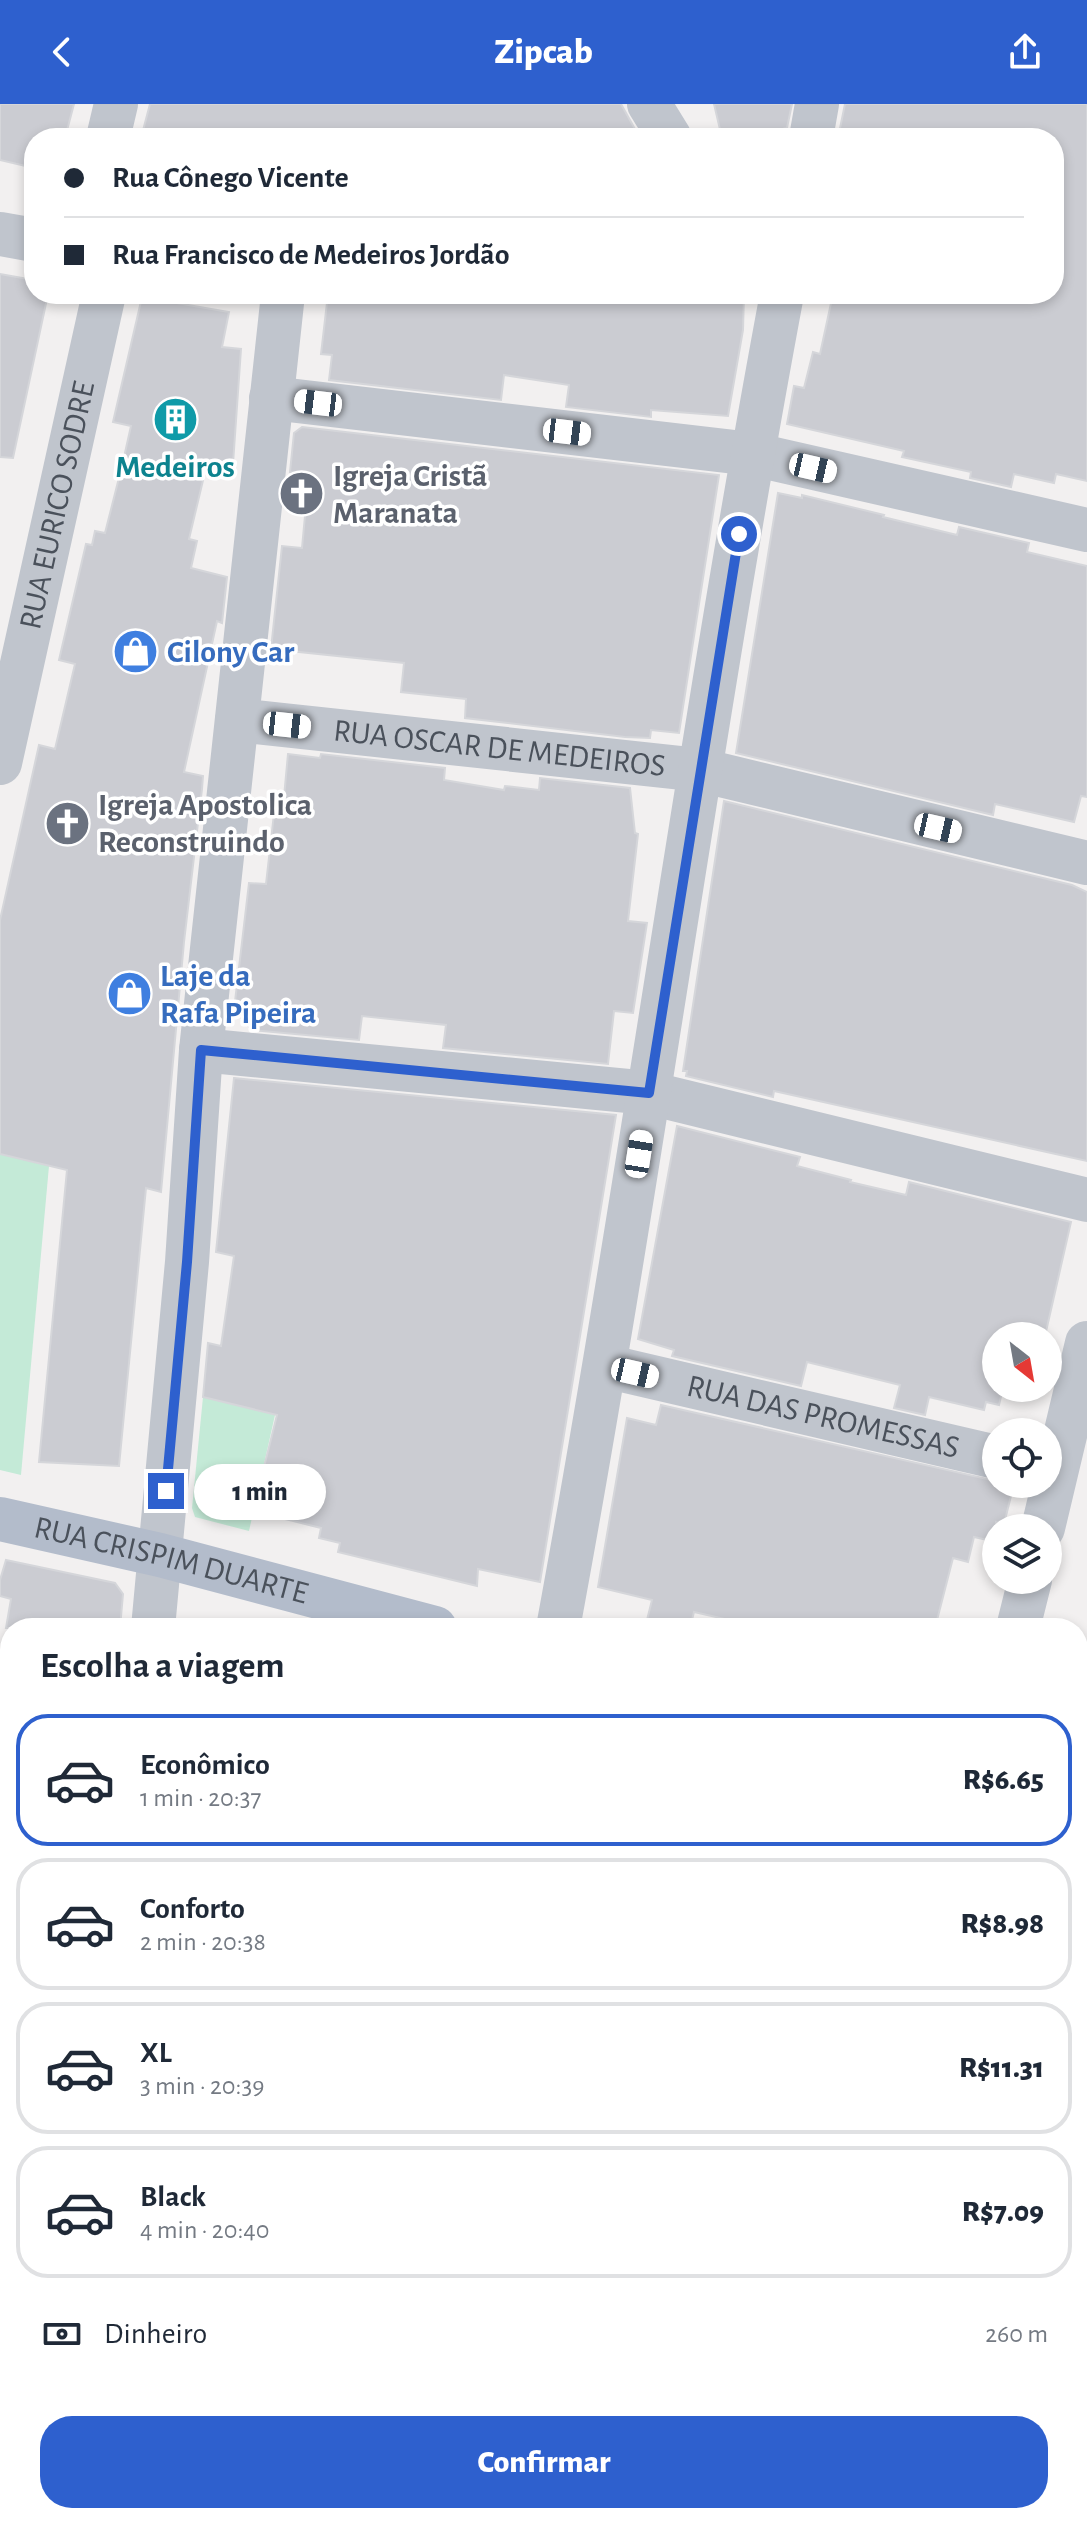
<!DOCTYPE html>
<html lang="pt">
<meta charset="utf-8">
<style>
body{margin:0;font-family:"Alegreya Sans",sans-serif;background:#f2f2f3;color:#1f2937;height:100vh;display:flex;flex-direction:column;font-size:30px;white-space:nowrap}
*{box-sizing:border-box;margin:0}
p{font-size:26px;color:#747a83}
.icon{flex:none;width:44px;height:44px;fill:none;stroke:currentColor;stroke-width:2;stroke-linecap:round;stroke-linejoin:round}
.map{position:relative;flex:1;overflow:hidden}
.side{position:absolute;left:0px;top:1514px;width:1088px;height:906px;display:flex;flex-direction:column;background:#fff;border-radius:32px 32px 0 0;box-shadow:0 4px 12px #0003}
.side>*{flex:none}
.hud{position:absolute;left:24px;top:24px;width:1040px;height:176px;border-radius:32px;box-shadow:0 4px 12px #0003;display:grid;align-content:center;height:176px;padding:0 40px;background:#fff}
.needle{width:52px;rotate:149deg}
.tools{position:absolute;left:982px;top:1218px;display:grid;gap:16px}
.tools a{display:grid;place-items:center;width:80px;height:80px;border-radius:50%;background:#fff;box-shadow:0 4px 12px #0003;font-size:40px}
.end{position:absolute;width:36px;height:36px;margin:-18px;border:10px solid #2e60ce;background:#fff;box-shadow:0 0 0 4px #fff}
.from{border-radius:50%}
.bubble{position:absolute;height:56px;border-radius:28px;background:#fff;box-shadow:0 4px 12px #0003;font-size:26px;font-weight:800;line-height:56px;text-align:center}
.car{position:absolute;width:24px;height:48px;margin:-24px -12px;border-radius:10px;box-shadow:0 0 6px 2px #0007;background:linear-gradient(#fff 24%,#345 0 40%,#fff 0 76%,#345 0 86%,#fff 0)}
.hud b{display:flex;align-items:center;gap:28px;height:76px;font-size:30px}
.hud b+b{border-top:2px solid #e0e1e3}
.hud i{width:20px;height:20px;background:#1f2937}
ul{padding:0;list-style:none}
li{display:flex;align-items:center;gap:24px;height:132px;margin:0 16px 12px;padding:0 24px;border:4px solid #e0e1e3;border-radius:32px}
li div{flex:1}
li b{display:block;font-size:30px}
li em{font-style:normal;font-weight:800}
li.current{border-color:#2e60ce}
li>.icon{width:72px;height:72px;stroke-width:1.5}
h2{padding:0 40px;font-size:36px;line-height:96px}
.pay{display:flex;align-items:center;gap:20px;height:88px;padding:0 40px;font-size:30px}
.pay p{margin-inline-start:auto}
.primary-button{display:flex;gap:16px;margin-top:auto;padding:16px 40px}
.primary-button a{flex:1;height:92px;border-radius:32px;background:#2e60ce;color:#fff;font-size:32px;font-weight:800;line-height:92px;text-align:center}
header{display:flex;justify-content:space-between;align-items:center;height:104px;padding:0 40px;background:#2e60ce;color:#fff;font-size:36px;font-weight:800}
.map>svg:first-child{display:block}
</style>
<header><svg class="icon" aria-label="back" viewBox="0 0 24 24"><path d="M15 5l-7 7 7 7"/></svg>Zipcab<svg class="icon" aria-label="share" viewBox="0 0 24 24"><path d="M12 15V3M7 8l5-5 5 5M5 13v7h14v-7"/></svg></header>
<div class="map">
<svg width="1087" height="2419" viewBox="0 0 1087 2419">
<rect width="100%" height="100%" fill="#f2f0f0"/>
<path fill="#e3e1e1" d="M 10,1866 L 10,2322 L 0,2323 L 0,1867 Z"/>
<g fill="#c4ead7">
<path d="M 0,1050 L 49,1062 L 21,1371 L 0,1366 Z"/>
<path d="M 203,1293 L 275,1311 L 249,1427 L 195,1413 L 192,1404 Z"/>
</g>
<g fill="#cbccd2" stroke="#d5d6da" stroke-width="2">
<path d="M 0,0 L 74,0 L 65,34 L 34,34 L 34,64 L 0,56 Z"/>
<path d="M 150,0 L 621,0 L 640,34 L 141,34 Z"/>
<path d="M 714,0 L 792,0 L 787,24 L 742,34 L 722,34 Z"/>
<path d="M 845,0 L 1087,0 L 1087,377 L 1056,370 L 1054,379 L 1014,370 L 1011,383 L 970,374 L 971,368 L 902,353 L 904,347 L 787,320 L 794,282 L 804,284 L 813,248 L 820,250 L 833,190 L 1054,190 L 1054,34 L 838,34 Z"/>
<path d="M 0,170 L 34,176 L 34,190 L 48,190 L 13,354 L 0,353 Z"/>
<path d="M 328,190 L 744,190 L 743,226 L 728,312 L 651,306 L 651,313 L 566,303 L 569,281 L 504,271 L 501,296 L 329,276 L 332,251 L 321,250 Z"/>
<path d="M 142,193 L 229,208 L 222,243 L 241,245 L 232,374 L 205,368 L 189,435 L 197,437 L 191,464 L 227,473 L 222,519 L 217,517 L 184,668 L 203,672 L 202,685 L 184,838 L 161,1088 L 146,1084 L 119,1362 L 39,1358 L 67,1066 L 0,1050 L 0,816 L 39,641 L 55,645 L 75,560 L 59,556 L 86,440 L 92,441 L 95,427 L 105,429 L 122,362 L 131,322 L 113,318 Z"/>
<path d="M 302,323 L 719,371 L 679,629 L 651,626 L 650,634 L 625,633 L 465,614 L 466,595 L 401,588 L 404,559 L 271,545 L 282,442 L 302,444 L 309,369 L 290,368 L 294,329 Z"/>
<path d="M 778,389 L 802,394 L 802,391 L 884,411 L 883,413 L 957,431 L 959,423 L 1029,439 L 1027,448 L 1087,462 L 1087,693 L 1081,692 L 1074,718 L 995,700 L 993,711 L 736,649 Z"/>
<path d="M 288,650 L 320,654 L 321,650 L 445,664 L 444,676 L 504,686 L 505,682 L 539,686 L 540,674 L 630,684 L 635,729 L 638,730 L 628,817 L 647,819 L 633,909 L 614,907 L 608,960 L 443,944 L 446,921 L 362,912 L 359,936 L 252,926 L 234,906 L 249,779 L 266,780 L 276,692 L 284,693 Z"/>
<path d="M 724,697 L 1072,781 L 1087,788 L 1087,1057 L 774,987 L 773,993 L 686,972 L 687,967 L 683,967 Z"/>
<path d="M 234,974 L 616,1011 L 540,1478 L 478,1465 L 477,1482 L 338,1448 L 340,1439 L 319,1434 L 321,1424 L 253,1407 L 277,1311 L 203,1293 L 208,1239 L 221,1242 L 234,1152 L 216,1148 Z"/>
<path d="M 677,1022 L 800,1053 L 797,1062 L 851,1076 L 850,1078 L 906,1091 L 909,1078 L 1071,1118 L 1045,1232 L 996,1232 L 996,1284 L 1003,1284 L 999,1301 L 986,1298 L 984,1306 L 929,1293 L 925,1311 L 894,1304 L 900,1281 L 807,1258 L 801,1282 L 672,1252 L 674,1246 L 638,1235 Z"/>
<path d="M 661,1301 L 996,1377 L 996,1380 L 1014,1380 L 1004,1420 L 996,1418 L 996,1438 L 974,1433 L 968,1458 L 953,1454 L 935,1524 L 764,1524 L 694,1508 L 690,1524 L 645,1524 L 652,1496 L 598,1483 L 627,1314 L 656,1321 Z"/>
<path d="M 6,1456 L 115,1479 L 123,1490 L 120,1524 L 6,1524 L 11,1495 L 0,1492 L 0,1476 Z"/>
</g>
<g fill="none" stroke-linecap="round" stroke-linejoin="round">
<g stroke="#c0c5cd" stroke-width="44">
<path d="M 649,0 L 670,34"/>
<path d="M 108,34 L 116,0"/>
<path d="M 811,34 L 817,0"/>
<path d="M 0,130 L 34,136"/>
<path d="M 271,294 L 752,350 L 1087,426"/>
<path id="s1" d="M 237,616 L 700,666 L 1087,759"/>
<path id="s2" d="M 0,659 L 104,190"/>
<path d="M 201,946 L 649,989 L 1087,1096"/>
<path id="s3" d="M 605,1262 L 996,1353"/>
<path d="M 1043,1424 L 1087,1239"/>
<path d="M 153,1524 L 187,1158 L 201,946 L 283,190"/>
<path d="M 558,1524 C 640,1081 699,633 782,190"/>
<path d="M 1018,1524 L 1030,1476"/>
<path d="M 1078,2015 L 1087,2017"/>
<path d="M 1078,2311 L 1087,2313"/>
<path d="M 255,2410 L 257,2419"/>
</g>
<g stroke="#b3bccb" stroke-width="44">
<path id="s4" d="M 0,1415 L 160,1451 L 435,1524"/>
<path d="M 1078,1675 L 1087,1677"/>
<path d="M 816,2419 L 818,2410"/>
</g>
</g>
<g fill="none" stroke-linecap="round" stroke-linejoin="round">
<path stroke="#2e60ce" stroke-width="10" d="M 166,1387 L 187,1158 L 201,946 L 649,989 L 739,430"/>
</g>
<defs>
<symbol id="building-disc" viewBox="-11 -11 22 22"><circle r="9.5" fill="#0f9aa8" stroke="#fff"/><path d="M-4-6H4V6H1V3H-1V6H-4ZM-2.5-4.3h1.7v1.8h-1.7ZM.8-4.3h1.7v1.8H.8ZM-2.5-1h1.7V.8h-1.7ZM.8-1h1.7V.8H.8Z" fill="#fff"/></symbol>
<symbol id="church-disc" viewBox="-11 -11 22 22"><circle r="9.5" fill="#6b7280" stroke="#fff"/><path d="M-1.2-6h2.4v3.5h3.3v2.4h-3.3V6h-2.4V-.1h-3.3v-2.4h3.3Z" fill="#fff"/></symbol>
<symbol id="shop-disc" viewBox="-11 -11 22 22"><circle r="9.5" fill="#3f7fe0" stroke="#fff"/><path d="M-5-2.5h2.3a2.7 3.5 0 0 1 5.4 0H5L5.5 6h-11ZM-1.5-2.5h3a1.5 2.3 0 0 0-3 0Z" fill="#fff"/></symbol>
</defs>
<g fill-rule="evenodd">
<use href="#building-disc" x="150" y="290" width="51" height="51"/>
<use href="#church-disc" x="276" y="364" width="51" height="51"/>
<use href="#shop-disc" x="110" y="522" width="51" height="51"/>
<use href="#church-disc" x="42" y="694" width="51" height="51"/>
<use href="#shop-disc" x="104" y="864" width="51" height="51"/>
</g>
<g text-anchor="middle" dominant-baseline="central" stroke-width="7" stroke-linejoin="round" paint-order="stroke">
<g font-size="32" font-weight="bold" fill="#0d838f" stroke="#fff">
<text x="175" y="363">Medeiros</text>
</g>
<g font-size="32" font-weight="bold" fill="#5b616d" stroke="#fff" text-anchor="start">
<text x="333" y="372">Igreja Cristã<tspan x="333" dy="37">Maranata</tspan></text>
<text x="98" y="701">Igreja Apostolica<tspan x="98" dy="37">Reconstruindo</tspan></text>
</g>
<g font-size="32" fill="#4a515b" stroke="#fff">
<text stroke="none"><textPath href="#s2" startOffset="264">RUA EURICO SODRE</textPath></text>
<text stroke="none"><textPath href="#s1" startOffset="264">RUA OSCAR DE MEDEIROS</textPath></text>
<text stroke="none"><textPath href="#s3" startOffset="224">RUA DAS PROMESSAS</textPath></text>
<text stroke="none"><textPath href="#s4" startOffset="176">RUA CRISPIM DUARTE</textPath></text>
</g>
<g font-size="32" font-weight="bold" fill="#366cbe" stroke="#fff" text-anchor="start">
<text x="167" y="548">Cilony Car</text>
<text x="160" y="872">Laje da<tspan x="160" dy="37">Rafa Pipeira</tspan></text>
</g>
</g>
</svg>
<div class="tools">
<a><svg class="needle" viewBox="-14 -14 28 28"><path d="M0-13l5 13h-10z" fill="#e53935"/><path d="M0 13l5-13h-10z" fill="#747a83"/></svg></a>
<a><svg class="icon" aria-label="locate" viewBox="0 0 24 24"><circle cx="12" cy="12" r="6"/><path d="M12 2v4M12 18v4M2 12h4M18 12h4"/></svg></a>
<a><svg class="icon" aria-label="layers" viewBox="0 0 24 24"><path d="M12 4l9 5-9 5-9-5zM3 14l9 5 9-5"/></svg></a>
</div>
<i class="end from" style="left:739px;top:430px"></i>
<i class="end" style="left:166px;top:1387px"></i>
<div class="bubble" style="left:194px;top:1360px;width:132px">1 min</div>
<i class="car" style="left:318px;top:299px;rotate:277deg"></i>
<i class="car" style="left:567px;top:328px;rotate:97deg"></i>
<i class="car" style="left:813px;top:364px;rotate:103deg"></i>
<i class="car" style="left:287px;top:621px;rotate:96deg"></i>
<i class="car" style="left:938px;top:724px;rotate:103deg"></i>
<i class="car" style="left:639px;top:1050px;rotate:9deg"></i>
<i class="car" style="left:635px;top:1269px;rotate:103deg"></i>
<div class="hud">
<b><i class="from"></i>Rua Cônego Vicente</b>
<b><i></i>Rua Francisco de Medeiros Jordão</b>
</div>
<section class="side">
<h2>Escolha a viagem</h2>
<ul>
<li class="current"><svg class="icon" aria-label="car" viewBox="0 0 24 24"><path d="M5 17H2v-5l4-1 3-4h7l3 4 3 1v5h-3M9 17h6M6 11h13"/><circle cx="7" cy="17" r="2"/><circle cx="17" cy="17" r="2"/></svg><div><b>Econômico</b><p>1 min · 20:37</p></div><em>R$6.65</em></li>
<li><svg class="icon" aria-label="car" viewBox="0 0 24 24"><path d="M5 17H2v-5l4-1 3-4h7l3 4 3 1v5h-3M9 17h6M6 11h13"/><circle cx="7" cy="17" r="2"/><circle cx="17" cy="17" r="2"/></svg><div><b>Conforto</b><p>2 min · 20:38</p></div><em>R$8.98</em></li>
<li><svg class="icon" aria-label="car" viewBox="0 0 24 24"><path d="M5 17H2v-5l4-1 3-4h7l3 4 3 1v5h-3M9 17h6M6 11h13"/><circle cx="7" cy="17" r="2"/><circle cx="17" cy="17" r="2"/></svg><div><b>XL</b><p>3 min · 20:39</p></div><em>R$11.31</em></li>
<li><svg class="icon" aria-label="car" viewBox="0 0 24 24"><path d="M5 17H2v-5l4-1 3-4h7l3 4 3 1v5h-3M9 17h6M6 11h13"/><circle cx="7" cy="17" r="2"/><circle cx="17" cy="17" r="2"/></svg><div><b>Black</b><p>4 min · 20:40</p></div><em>R$7.09</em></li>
</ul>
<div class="pay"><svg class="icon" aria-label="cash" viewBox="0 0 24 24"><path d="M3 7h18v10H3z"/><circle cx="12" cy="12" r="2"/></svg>Dinheiro<p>260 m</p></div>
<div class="primary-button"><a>Confirmar</a></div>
</section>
</div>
